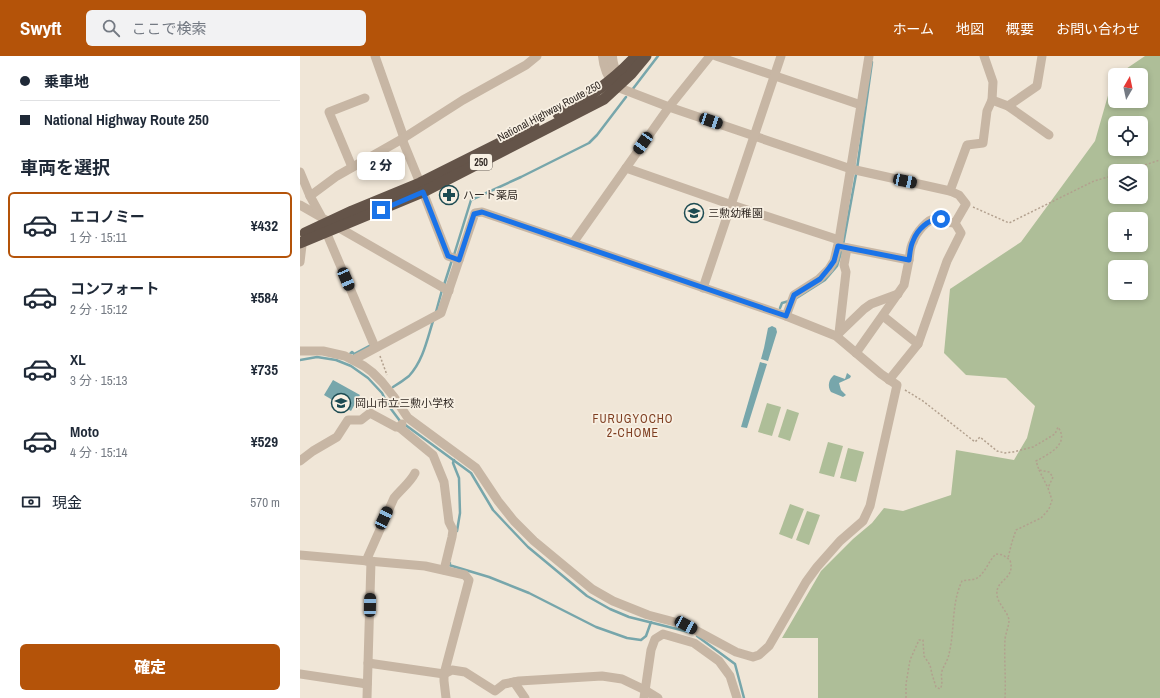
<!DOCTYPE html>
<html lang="ja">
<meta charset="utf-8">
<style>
body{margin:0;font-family:"Archivo Narrow","Noto Sans JP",sans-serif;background:#f2f2f3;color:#1f2937;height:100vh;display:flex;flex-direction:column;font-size:15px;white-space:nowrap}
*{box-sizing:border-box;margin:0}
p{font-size:13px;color:#747a83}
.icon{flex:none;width:22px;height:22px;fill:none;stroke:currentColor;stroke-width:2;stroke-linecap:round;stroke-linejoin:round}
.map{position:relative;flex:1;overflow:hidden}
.sheet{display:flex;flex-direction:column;background:#fff;width:300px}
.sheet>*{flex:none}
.guide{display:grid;align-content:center;height:88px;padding:0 20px;background:#fff}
.needle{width:26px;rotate:9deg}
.buttons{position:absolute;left:808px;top:12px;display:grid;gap:8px}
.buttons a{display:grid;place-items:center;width:40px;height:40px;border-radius:6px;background:#fff;box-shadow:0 2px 6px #0003;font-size:20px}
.end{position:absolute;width:18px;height:18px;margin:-9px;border:5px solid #1a73e8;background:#fff;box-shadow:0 0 0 2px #fff}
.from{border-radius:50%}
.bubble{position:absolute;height:28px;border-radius:6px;background:#fff;box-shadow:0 2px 6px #0003;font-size:13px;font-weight:800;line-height:28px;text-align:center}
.car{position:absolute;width:12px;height:24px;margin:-12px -6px;border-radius:5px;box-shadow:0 0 3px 1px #0007;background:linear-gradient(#222 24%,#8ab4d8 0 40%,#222 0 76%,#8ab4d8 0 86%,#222 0)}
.guide b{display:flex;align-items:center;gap:14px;height:38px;font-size:15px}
.guide b+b{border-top:1px solid #e0e1e3}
.guide i{width:10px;height:10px;background:#1f2937}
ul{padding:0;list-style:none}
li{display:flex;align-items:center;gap:12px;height:66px;margin:0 8px 6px;padding:0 12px;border:2px solid transparent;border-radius:6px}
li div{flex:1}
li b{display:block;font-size:15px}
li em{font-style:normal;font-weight:800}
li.current{border-color:#b45309}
li>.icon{width:36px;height:36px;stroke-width:1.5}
h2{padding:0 20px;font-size:18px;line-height:48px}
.pay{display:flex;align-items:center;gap:10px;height:44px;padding:0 20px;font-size:15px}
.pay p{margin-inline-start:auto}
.action{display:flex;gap:8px;margin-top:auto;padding:8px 20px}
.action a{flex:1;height:46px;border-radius:6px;background:#b45309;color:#fff;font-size:16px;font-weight:800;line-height:46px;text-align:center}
header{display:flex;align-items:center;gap:24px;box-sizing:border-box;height:56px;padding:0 20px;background:#b45309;color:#fff}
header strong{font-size:19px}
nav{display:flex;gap:22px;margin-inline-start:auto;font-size:14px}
.search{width:280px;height:36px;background:#f2f2f3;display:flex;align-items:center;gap:10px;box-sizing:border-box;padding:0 14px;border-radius:6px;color:#747a83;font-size:15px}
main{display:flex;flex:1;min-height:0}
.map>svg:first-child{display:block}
</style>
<header>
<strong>Swyft</strong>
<div class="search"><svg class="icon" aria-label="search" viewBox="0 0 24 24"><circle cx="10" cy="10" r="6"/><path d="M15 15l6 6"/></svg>ここで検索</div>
<nav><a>ホーム</a><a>地図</a><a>概要</a><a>お問い合わせ</a></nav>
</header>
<main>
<section class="sheet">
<div class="guide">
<b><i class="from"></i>乗車地</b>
<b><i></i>National Highway Route 250</b>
</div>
<h2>車両を選択</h2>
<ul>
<li class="current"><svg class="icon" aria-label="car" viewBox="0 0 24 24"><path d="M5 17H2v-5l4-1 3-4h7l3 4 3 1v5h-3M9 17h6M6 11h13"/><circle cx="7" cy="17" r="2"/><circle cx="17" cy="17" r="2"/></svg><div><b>エコノミー</b><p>1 分 · 15:11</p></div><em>¥432</em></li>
<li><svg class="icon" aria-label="car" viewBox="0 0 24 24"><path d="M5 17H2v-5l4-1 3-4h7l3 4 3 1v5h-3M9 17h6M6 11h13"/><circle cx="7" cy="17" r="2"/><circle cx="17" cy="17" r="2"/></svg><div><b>コンフォート</b><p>2 分 · 15:12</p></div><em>¥584</em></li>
<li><svg class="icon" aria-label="car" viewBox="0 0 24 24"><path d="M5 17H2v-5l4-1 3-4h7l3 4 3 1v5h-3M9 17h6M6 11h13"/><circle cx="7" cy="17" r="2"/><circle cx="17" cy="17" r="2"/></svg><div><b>XL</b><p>3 分 · 15:13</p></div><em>¥735</em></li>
<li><svg class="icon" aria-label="car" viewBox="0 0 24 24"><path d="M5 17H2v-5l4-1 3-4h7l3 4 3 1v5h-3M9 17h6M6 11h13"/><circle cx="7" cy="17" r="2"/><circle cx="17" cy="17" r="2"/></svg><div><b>Moto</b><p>4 分 · 15:14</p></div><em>¥529</em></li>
</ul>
<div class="pay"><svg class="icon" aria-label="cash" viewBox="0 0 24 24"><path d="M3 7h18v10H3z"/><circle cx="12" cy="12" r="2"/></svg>現金<p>570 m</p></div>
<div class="action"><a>確定</a></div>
</section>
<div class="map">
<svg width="860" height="642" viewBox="0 0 860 642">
<rect width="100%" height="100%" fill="#f0e6d7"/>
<g fill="#aebe98" fill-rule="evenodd">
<path d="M 845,0 L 860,0 L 860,642 L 518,642 L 518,582 L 482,582 L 521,515 L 553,483 L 572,467 L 584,452 L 603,455 L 651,439 L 656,394 L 714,404 L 727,382 L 735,350 L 706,322 L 666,319 L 644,297 L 650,233 L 721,186 L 795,85 L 813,22 L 815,20 L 815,45 L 841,45 L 841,19 L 817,19 ZM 815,67 L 841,67 L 841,93 L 815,93 ZM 815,115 L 841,115 L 841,141 L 815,141 ZM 815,163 L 841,163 L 841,189 L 815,189 ZM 815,211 L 841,211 L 841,237 L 815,237 Z"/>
<path d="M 467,347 L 481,351 L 472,380 L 458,376 Z"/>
<path d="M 487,353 L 499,357 L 490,385 L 478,381 Z"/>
<path d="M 528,386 L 543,390 L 534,421 L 519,417 Z"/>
<path d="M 548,392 L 564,396 L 556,426 L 540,422 Z"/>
<path d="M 490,448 L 504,453 L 492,483 L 479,478 Z"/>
<path d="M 507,455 L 520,459 L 509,489 L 496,484 Z"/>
</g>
<g fill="#77a6ab">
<path d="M 472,270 L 476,272 L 477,276 L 468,305 L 461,303 L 464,292 L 468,272 Z"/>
<path d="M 460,306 L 467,308 L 447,372 L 441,371 Z"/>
<path d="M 547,317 L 551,320 L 550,322 L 539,327 L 541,334 L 546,339 L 543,341 L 531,336 C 527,330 529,323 534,319 L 545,323 Z"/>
<path d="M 33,324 L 60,339 L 51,355 L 24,339 Z"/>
</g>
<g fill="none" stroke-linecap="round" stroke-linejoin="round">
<g stroke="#77a6ab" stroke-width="2.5">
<path d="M 332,34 L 358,0"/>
<path d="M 543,189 L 557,113 L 572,6"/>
<path d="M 154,199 L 171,144 L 221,121 L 289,87 L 297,79 L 326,41"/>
<path d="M 144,229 L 152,204"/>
<path d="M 495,243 L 525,224 L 537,210 L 542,194"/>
<path d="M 480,252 L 482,247 L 489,245"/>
<path d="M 136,256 L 142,234"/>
<path d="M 50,298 L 52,296 L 54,298 L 71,289"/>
<path d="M 0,304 L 17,301 L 36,304 L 51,310 L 68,322 L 82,337 L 88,349 L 100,365 L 171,417 L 193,454 L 208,470 L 228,491 L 287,540 L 310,553 L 329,561 L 393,577"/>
<path d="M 93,331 C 98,328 104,324 109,320 C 123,305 127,284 133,265"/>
<path d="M 154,404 L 153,407 L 159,422 L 160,457 L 157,475"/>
<path d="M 150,507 L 149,509 L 189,521 L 229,537 L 296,571 L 327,582 L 341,584 L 346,580 L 351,566"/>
<path d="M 397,580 L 435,608 L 444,642"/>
</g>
<g stroke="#b2a08e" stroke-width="1.5" stroke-dasharray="2 2" stroke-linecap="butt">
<path d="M 826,115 L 860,104"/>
<path d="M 673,151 L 709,167 L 794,125 L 815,119"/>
<path d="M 80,300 L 87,319"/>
<path d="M 605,334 L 623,345 L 675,386 L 680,381 L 697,395 L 705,397 L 713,396 L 733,391 L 755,378 L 758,371 C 770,388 749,398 736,405 L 739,414 L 749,416 L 753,421 L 748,432 L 752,444 L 749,453 L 741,462 L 716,474 L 712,486 L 708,502"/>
<path d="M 739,414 L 748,432"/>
<path d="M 606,642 L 606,628 L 610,604 L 619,584 L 623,584 L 624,600 L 630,609 L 632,618 L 636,631 L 640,633 C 644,627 640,621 642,615 C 644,609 648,604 649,598 C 655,574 651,548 662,525 C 666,524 672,524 675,523 C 685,519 688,505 696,498 L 703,499 L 710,504 C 716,524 695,523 697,539 C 698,548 708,556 709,564 C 709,570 706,576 705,583 C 704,602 706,622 705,642"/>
</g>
<g stroke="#c7b6a4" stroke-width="9">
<path d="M 75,0 L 104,82"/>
<path d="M 416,0 L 561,49"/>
<path d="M 317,31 L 369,51 L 551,113 L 650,135 L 667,89 L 683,87 L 687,55 L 692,44 L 693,26 L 684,0"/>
<path d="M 692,44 L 708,50 L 749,79"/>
<path d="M 708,50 L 737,30 L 742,0"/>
<path d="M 102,83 L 120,127"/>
<path d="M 52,111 L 29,56 L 65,42"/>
<path d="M 326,112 L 432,149 L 539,184"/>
<path d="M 0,116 L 10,140"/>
<path d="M 123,136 L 148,200 L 159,204"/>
<path d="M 0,149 L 21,161"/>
<path d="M 24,171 L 75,291"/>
<path d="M 273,187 L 369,51 L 410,0"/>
<path d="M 538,190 L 609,204 L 604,229 L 556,297"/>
<path d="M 609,204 C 610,198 610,191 613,186 C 616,177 627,163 637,162 C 644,162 648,168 655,167"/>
<path d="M 0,206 L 3,181"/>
<path d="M 403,232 L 481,0"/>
<path d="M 149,235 L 22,162 L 10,140 L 37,120 L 102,83 L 163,44 L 226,9 L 237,0"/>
<path d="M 486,260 L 494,239 L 519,223 L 529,213 L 534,205 L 539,184 L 569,0"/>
<path d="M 583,260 L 618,288"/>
<path d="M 539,277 L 546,216 L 544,209 L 547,192"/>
<path d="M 538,278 L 564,253 L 571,248 L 598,238"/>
<path d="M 0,295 L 23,295 L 45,300 L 64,310 L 72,316 L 82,326 L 94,341 L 108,362 L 176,412 L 198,445 L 214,465 L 234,485 L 292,533 L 313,545 L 348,559 L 386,569 L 436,596 L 453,601 L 459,599 L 469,590 L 506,526 L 517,511 L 540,485 L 563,465 L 570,450 L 597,329 L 581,318 L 536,280 L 486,260 L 182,156 L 175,157 L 141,257 L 53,304"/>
<path d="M 589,324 L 618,288 L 647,205 L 661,177 L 655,167 L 666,148 L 659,139 L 650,135"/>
<path d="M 99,371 L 133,399 L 144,426 L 149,466 L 153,474 L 152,481 L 144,514"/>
<path d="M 0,405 L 13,395 L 37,381 L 48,364 L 61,364 L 70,357 L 96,371 L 99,371 L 102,368"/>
<path d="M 0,499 L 125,510 L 165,519 L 169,524 L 144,618 L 144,625 L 146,642"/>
<path d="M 66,505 L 94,442 C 101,433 110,427 115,417"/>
<path d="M 68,607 L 144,618 L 152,614 L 165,616 L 195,635 L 204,628 L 219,625 L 302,620 L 322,623 L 345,634 L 358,642"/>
<path d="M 0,618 L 67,628"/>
<path d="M 214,626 L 225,642"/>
<path d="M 67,642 L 71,505"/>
<path d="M 344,642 L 351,594 L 355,583 L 363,578 L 394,587 L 419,605 L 430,620 L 437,642"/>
</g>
<g stroke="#c7b6a4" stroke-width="10">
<path d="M 303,0 C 304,11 308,21 315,29"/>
<path d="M 312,0 C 312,9 317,16 317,25"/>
</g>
<g stroke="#645449" stroke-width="11">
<path d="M 258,58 C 287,43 314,24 336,0"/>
<path d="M 5,177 L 52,155 L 120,127 L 234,70"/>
<path d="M 0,187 L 123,136 L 304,43 L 331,18 L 346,0"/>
</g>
</g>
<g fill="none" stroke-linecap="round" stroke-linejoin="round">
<path stroke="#1a73e8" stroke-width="5" d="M 81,154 L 123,136 L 148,200 L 159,204 L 174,158 L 182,156 L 486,260 L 494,239 L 520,223 L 529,212 L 534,205 L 538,190 L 609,204 C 610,198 610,191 613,185 C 617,174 629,162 641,163"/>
</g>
<defs>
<symbol id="pharmacy-ring" viewBox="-11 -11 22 22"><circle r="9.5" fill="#f8f0e3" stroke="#1c4b52" stroke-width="1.5"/><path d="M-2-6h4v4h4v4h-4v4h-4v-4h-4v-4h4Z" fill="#1c4b52"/></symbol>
<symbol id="school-ring" viewBox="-11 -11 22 22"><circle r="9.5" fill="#f8f0e3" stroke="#1c4b52" stroke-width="1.5"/><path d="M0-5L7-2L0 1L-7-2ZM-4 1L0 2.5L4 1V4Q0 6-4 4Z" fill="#1c4b52"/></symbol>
</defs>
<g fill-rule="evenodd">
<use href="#pharmacy-ring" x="138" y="128" width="22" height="22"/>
<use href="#school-ring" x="383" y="146" width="22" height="22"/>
<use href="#school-ring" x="30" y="336" width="22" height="22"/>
</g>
<g text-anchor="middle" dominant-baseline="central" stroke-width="3.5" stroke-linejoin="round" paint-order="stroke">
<rect fill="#f8f0e3" stroke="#6d655e" stroke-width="1" x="170" y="98" width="22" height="16" rx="3"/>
<g font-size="10" font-weight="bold" fill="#322a25">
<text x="181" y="106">250</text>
</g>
<g font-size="11" fill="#322a25" stroke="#f8f0e3">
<text transform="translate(249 55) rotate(-28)">National Highway Route 250</text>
</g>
<g font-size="11" fill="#322a25" stroke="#f8f0e3" text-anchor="start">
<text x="163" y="139">ハート薬局</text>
<text x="408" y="157">三勲幼稚園</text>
<text x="55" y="347">岡山市立三勲小学校</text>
</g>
<g font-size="12" letter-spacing="1" fill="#7e3e21" stroke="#f8f0e3">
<text x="333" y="363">FURUGYOCHO<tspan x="333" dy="14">2-CHOME</tspan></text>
</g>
</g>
</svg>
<div class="buttons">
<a><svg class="needle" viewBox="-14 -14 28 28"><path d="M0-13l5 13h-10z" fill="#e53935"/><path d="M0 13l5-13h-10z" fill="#747a83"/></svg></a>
<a><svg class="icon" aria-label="locate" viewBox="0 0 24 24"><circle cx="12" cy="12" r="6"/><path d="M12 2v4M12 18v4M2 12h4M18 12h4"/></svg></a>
<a><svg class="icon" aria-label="layers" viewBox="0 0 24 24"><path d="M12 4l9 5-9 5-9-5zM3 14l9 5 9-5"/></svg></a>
<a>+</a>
<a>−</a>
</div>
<i class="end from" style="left:641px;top:163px"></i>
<i class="end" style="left:81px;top:154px"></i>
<div class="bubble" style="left:57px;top:96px;width:48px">2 分</div>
<i class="car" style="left:411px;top:65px;rotate:109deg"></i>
<i class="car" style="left:343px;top:87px;rotate:215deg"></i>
<i class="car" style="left:605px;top:125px;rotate:102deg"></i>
<i class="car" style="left:46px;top:223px;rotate:157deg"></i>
<i class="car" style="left:84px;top:462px;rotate:25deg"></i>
<i class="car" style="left:70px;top:549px;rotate:1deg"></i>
<i class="car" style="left:386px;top:569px;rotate:118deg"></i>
</div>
</main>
